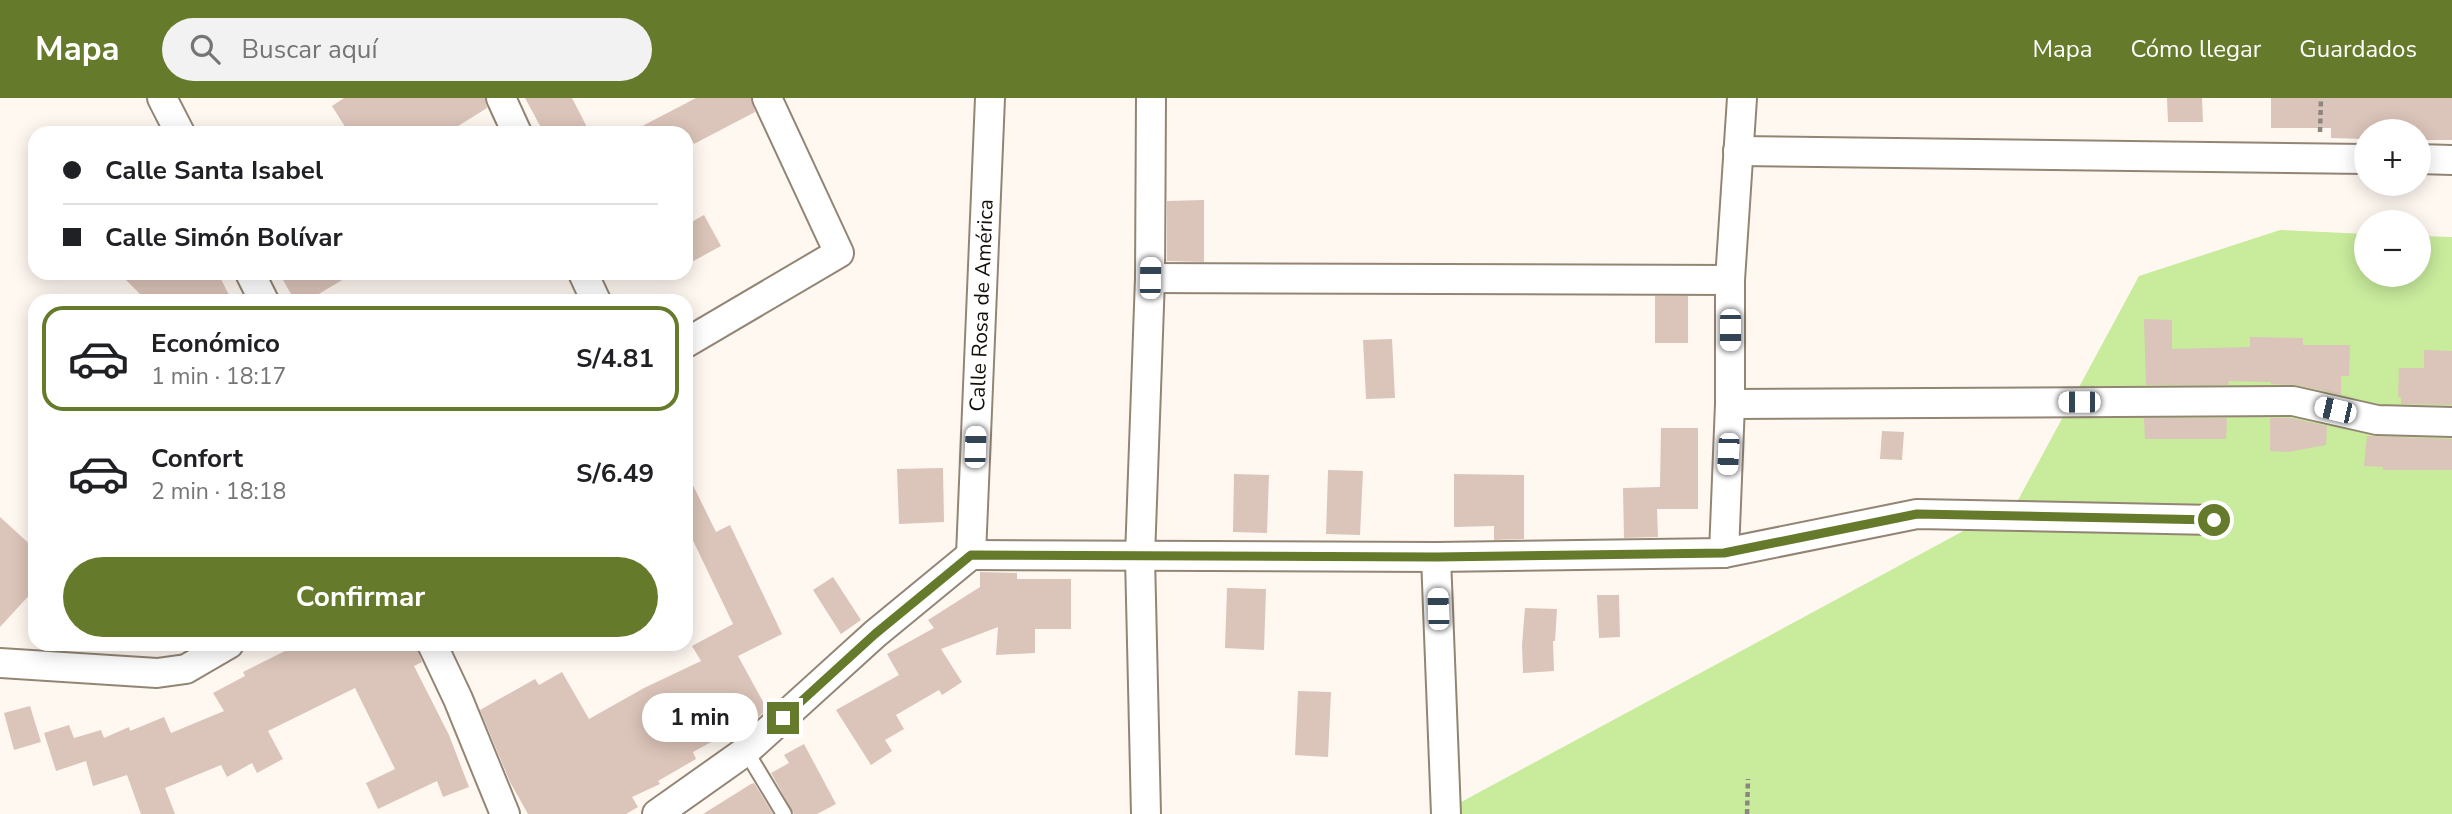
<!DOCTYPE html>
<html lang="es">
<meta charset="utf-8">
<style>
body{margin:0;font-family:"Nunito Sans",sans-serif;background:#f2f2f2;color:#202124;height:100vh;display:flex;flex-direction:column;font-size:26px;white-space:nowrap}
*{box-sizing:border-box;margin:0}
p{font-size:23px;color:#757577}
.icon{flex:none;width:38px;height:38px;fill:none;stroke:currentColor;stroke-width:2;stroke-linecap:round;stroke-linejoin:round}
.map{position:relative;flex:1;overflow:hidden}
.details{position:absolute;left:28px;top:196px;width:665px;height:357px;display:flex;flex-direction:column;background:#fff;border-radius:21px;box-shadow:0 4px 18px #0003}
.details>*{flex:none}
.banner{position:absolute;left:28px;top:28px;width:665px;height:154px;border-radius:21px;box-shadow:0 4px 18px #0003;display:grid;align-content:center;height:154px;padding:0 35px;background:#fff}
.fabs{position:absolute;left:2354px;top:21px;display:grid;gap:14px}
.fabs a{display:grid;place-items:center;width:77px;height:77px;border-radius:50%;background:#fff;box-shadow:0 4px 18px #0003;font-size:35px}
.end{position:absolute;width:32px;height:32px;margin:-16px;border:9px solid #657a2a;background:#fff;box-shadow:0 0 0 4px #fff}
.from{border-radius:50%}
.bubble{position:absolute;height:49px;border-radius:24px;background:#fff;box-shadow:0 4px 18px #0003;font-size:23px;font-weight:700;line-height:49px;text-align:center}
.car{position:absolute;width:21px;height:42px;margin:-21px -10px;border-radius:9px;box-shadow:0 0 5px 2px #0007;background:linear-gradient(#fff 24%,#345 0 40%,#fff 0 76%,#345 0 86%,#fff 0)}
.banner b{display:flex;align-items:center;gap:24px;height:66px;font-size:26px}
.banner b+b{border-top:2px solid #e0e0e0}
.banner i{width:18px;height:18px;background:#202124}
ul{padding:12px 0 0;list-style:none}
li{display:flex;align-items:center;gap:21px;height:105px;margin:0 14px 10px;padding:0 21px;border:4px solid transparent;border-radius:21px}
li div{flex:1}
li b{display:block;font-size:26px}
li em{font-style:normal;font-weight:700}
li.selected{border-color:#657a2a}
li>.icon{width:63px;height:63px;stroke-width:1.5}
.primary-button{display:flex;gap:14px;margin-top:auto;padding:14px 35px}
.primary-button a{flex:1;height:80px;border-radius:42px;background:#657a2a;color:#fff;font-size:28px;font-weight:700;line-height:80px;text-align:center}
header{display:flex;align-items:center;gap:42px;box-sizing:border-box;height:98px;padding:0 35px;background:#657a2a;color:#fff}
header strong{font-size:33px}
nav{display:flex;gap:38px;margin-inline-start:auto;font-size:24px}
.search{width:490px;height:63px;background:#f2f2f2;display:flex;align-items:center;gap:18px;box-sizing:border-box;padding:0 24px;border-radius:38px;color:#757577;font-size:26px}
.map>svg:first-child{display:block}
</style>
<header>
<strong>Mapa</strong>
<div class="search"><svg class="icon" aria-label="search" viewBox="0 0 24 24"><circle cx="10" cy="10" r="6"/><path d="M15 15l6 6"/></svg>Buscar aquí</div>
<nav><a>Mapa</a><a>Cómo llegar</a><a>Guardados</a></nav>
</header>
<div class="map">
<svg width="2452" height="716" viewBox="0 0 2452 716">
<rect width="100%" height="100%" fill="#fff8f1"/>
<path fill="#c8eb9c" d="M 2280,132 L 2366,136 L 2366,177 L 2418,177 L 2419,138 L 2452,139 L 2452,716 L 1439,716 L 2017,404 L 2139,178 Z"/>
<g fill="#dbc4b9">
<path d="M 344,0 L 485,0 L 487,10 L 447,35 L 349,35 L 332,8 Z"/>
<path d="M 525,0 L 572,0 L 590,35 L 544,35 Z"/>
<path d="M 696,0 L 751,0 L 755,14 L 694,46 L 688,35 L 629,35 Z"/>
<path d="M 2167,0 L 2202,0 L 2203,24 L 2168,24 Z"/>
<path d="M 2271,0 L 2452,0 L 2452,42 L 2418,42 L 2418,33 L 2364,33 L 2364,41 L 2331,40 L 2331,30 L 2271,30 Z"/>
<path d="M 1204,102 L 1204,164 L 1167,163 L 1167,103 Z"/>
<path d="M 704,117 L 721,148 L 686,167 L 686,127 Z"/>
<path d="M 119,175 L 218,175 L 232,203 L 147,203 Z"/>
<path d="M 279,175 L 354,175 L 307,203 L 295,203 Z"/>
<rect x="1655" y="198" width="33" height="47"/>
<path d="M 2144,221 L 2172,222 L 2172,251 L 2250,249 L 2250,239 L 2303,240 L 2303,247 L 2350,247 L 2349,278 L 2341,278 L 2341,297 L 2296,287 L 2271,286 L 2271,284 L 2229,283 L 2228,287 L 2146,287 Z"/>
<path d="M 1392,241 L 1395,300 L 1366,301 L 1363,242 Z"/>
<path d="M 2424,252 L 2452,253 L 2452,307 L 2401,306 L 2401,299 L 2398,299 L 2399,270 L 2424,270 Z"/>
<path d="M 2144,320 L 2227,320 L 2226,341 L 2145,341 Z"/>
<path d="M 2270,320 L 2291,320 L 2327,328 L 2326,347 L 2288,354 L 2270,353 Z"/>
<path d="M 1661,330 L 1698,330 L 1698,411 L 1657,411 L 1658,439 L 1624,440 L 1623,390 L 1660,389 Z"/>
<path d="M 1882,333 L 1904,334 L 1902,362 L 1880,361 Z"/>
<path d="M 2367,338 L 2452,341 L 2452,372 L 2383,372 L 2383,369 L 2364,368 Z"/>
<path d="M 943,370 L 944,424 L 899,426 L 897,371 Z"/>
<path d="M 1328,372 L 1363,373 L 1360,437 L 1326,436 Z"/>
<path d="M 686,373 L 716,434 L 730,427 L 782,536 L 738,558 L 767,611 L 755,622 L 738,632 L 737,630 L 693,654 L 696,661 L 658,683 L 660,686 L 632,699 L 638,709 L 626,716 L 528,716 L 510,684 L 480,612 L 535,581 L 539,587 L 562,574 L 589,621 L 644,590 L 701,563 L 692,548 L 733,526 L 686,428 Z"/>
<path d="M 1234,376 L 1269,377 L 1267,435 L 1233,434 Z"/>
<path d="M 1454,376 L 1524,377 L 1524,441 L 1494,442 L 1494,428 L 1454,429 Z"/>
<path d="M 0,419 L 35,451 L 35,491 L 0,529 Z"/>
<path d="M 980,474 L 1017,475 L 1017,481 L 1071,481 L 1071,531 L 1035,531 L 1035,555 L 996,557 L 998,529 L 941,551 L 962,584 L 942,597 L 939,592 L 896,617 L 904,631 L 885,642 L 892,653 L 871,667 L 836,612 L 899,577 L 887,556 L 934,530 L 928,522 L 980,489 Z"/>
<path d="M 833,479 L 861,522 L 841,536 L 813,492 Z"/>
<path d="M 1227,490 L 1266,491 L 1264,552 L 1225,550 Z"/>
<path d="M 1597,497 L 1619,497 L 1620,539 L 1599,540 Z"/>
<path d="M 1525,510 L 1557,511 L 1555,543 L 1553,543 L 1554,573 L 1523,575 L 1522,547 Z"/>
<path d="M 299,546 L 416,546 L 422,564 L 414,568 L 449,637 L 469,689 L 443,699 L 437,683 L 378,711 L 366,685 L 395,671 L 355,590 L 268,633 L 283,661 L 257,675 L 252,665 L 227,679 L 221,667 L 165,690 L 175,716 L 141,716 L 127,677 L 93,688 L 86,663 L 56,673 L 44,635 L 69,627 L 74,640 L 101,632 L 104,640 L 129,629 L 130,633 L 164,619 L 171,635 L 224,613 L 213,595 L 245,578 L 243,574 Z"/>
<path d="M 1298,593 L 1331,594 L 1328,659 L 1295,657 Z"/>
<path d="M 30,608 L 41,644 L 14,652 L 4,615 Z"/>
<path d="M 804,646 L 836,706 L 817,716 L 794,716 L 771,675 L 789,665 L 784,657 Z"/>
<path d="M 754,685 L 773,716 L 703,716 L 751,686 Z"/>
</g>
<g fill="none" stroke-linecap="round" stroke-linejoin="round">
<defs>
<path id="service" d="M 746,653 L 784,716"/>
<g id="minor">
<path d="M 162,0 L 180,35"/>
<path d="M 501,0 L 517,35"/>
<path d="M 1738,53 L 2366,61"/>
<path d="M 2418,61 L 2452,62"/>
<path d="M 250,175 L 264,203"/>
<path d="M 583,175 L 596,203"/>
<path d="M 1150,180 L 1730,182"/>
<path d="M 686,245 L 839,155 L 767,0"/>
<path d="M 1730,306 L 2293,303 L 2377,322 L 2452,324"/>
<path d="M 1724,455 L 1730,306 L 1730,182 L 1742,0"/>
<path d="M 971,457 L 1436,459 L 1724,455 L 1917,416 L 2214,422"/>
<path id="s1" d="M 971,457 L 990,0"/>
<path d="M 1436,459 L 1446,716"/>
<path d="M 432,546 L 458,601 L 505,716"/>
<path d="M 0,565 L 157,575 L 186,571 L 229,546"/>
<path d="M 657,716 L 746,653 L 875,536 L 971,457"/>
<path d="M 1146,716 L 1140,459 L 1150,180 L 1151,0"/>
</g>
</defs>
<use href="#service" stroke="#938574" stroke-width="18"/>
<use href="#minor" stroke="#938574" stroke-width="32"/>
<g stroke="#8d8680" stroke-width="4.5" stroke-dasharray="5 3.5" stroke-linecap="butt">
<path d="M 2320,34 L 2321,0"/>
<path d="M 1747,716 L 1748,681"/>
</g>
<use href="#service" stroke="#fff" stroke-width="14"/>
<use href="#minor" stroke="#fff" stroke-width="28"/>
</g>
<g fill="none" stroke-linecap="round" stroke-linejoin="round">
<path stroke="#657a2a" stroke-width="9" d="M 783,620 L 875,536 L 971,457 L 1436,459 L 1724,455 L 1917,416 L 2214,422"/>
</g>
<g text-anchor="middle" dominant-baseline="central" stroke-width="5" stroke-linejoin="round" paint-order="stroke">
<g font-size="21" fill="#140e08" stroke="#fff">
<text stroke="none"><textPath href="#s1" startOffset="250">Calle Rosa de América</textPath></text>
</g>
</g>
</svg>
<div class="fabs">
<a>+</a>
<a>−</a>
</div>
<i class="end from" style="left:2214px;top:422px"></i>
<i class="end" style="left:783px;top:620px"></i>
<div class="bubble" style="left:642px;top:595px;width:116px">1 min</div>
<i class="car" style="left:1150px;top:180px;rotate:1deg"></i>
<i class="car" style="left:1730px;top:232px;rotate:180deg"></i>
<i class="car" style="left:2079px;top:304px;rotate:270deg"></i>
<i class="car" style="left:2335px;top:312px;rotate:283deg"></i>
<i class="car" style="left:975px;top:349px;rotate:2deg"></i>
<i class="car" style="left:1728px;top:356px;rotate:183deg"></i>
<i class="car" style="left:1438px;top:511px;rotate:358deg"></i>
<div class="banner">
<b><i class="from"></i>Calle Santa Isabel</b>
<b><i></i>Calle Simón Bolívar</b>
</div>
<section class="details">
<ul>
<li class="selected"><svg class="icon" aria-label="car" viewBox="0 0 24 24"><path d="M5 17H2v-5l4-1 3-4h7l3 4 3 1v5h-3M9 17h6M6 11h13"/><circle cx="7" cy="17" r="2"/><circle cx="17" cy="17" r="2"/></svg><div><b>Económico</b><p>1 min · 18:17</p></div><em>S/4.81</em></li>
<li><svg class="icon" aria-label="car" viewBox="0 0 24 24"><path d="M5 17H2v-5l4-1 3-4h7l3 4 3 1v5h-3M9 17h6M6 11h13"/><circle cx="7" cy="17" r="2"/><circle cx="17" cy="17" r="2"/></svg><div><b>Confort</b><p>2 min · 18:18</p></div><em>S/6.49</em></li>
</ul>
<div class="primary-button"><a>Confirmar</a></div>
</section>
</div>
